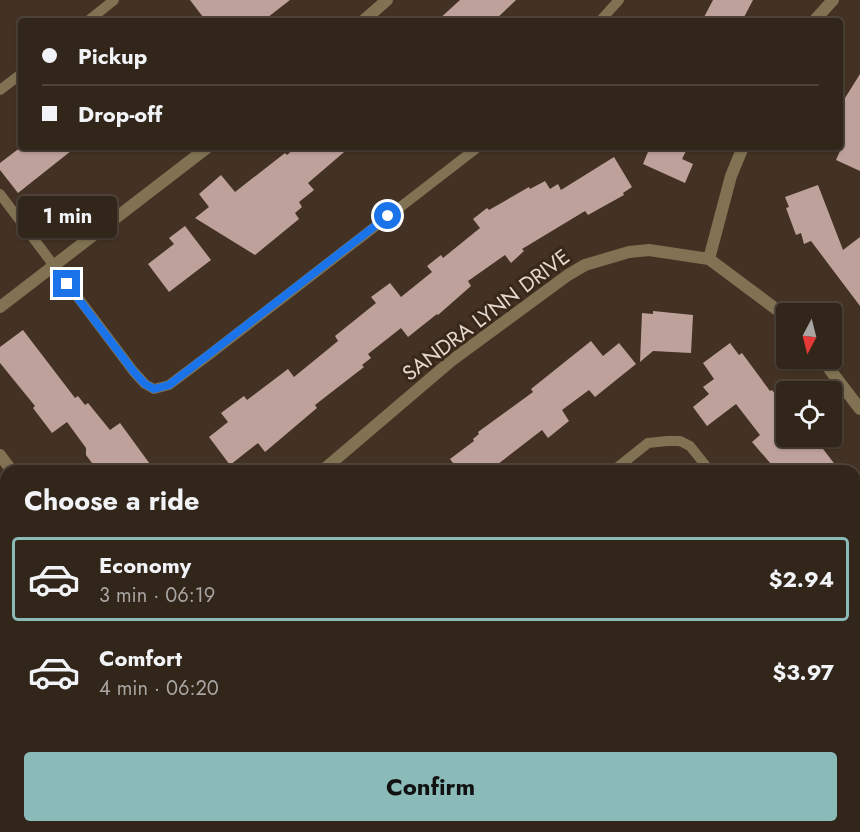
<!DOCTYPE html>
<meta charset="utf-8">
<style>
body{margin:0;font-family:Jost,sans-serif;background:#3a2e23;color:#f1f3f6;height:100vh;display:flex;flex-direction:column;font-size:22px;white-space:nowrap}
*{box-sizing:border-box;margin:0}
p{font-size:20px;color:#a8a5a2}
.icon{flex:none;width:33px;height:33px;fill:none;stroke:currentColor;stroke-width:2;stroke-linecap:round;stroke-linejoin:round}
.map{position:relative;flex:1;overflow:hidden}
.drawer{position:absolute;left:0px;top:465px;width:861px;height:368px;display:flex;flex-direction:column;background:#32261a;border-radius:18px 18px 0 0;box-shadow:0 2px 4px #0004,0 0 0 2px #4d4339}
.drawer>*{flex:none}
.top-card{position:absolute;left:18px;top:18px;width:825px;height:132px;border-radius:6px;box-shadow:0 2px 4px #0004,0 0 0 2px #4d4339;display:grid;align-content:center;height:132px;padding:0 24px;background:#32261a}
.needle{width:39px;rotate:187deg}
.fabs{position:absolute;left:776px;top:303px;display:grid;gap:12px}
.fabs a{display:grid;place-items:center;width:66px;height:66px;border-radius:6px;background:#32261a;box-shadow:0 2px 4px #0004,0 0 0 2px #4d4339;font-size:30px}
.end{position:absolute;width:27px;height:27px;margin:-14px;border:8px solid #1a73e8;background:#fff;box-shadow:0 0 0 3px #fff}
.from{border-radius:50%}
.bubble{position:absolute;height:42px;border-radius:6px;background:#32261a;box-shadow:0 2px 4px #0004,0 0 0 2px #4d4339;font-size:20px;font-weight:700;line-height:42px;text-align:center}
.top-card b{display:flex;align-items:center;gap:21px;height:57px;font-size:22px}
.top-card b+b{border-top:2px solid #4d4339}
.top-card i{width:15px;height:15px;background:#f1f3f6}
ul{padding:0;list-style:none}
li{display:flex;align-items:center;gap:18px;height:84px;margin:0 12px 9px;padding:0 12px;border:3px solid transparent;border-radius:6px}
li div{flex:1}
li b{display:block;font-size:22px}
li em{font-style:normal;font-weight:700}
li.on{border-color:#8bbbb9}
li>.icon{width:54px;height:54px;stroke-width:1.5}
h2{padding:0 24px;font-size:27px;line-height:72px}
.primary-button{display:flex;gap:12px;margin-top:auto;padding:12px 24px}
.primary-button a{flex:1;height:69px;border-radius:6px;background:#8bbbb9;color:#111;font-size:24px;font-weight:700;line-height:69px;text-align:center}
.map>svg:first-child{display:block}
</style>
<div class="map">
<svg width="860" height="832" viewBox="0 0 860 832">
<rect width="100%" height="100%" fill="#433223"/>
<g fill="#bea19a">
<path d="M 190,0 L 290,0 L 263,21 L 206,21 Z"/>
<path d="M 460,0 L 516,0 L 494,21 L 437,21 Z"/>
<path d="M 713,0 L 753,0 L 742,21 L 702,21 Z"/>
<path d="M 860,74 L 860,171 L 836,160 L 840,151 L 840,106 Z"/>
<path d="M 21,147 L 76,147 L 18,193 L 0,170 L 0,163 Z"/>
<path d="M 296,147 L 350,147 L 308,183 L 314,190 L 299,202 L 302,207 L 295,213 L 299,219 L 255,255 L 195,218 L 209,207 L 199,194 L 221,175 L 235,192 L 285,153 L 287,155 Z"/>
<path d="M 650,147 L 688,147 L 682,159 L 693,164 L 685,183 L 643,164 Z"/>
<path d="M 614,157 L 632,187 L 623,193 L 624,195 L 588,215 L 585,211 L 522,249 L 524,251 L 511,263 L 505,255 L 468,281 L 471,286 L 438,315 L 437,314 L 408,337 L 401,328 L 368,354 L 371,358 L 362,365 L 364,367 L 315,405 L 317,408 L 265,452 L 258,443 L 230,465 L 209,437 L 228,422 L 221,413 L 244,396 L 247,400 L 288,369 L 294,377 L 338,341 L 335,336 L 376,303 L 371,297 L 390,283 L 401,297 L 432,272 L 427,266 L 441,255 L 443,258 L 480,228 L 473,219 L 487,208 L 489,210 L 529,187 L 530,189 L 545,181 L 550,189 L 558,184 L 561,190 Z"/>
<path d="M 818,185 L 843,250 L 860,237 L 860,306 L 811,241 L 804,244 L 801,233 L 796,235 L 786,208 L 789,207 L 785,197 Z"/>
<path d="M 185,226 L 211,260 L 169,292 L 148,264 L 174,244 L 169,238 Z"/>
<path d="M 653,311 L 693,315 L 691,353 L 653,351 L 640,362 L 642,313 L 653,314 Z"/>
<path d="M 23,330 L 75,398 L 78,396 L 85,405 L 88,403 L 110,430 L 120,423 L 155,471 L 98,471 L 86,455 L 86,448 L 67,422 L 52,433 L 33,408 L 35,406 L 0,363 L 0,347 Z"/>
<path d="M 591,341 L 603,356 L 619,343 L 636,364 L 595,397 L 589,390 L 562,410 L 569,421 L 548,438 L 542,430 L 489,471 L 459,471 L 450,459 L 474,441 L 473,439 L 479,434 L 478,432 L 533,392 L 531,389 Z"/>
<path d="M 730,343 L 739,355 L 742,353 L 770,391 L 772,390 L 786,408 L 786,436 L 813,436 L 840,471 L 777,471 L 752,442 L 760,435 L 736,404 L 707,426 L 693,407 L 709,394 L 703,387 L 714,379 L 703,363 Z"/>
</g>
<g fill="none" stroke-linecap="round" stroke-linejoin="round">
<g stroke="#807253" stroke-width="10">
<path d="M 88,21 L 114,0"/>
<path d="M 600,21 L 619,0"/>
<path d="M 0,90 L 21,74"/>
<path d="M 0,194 L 134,372 L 145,384 L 154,389 L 169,385 L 209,355 L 478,147"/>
<path d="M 613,471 L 648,443 L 667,441 L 680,441 L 690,446 L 710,471"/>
<path d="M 855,660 L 860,667"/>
<path d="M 0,728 L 6,736"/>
<path d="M 74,826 L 79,832"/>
<path d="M 152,832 L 159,826"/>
</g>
<g stroke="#807253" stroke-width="12">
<path d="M 363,21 L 387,0"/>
<path d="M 814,21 L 833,0"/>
<path d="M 709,259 L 731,176 L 743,147"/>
<path d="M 0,307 L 208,147"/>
<path d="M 821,358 L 860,409"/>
<path d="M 0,455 L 12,471"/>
<path d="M 322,471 L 451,361 L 568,275 L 585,265 L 629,252 L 649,250 L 709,259 L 780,312 L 786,318"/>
<path d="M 855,524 L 860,520"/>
<path d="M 621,832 L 622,826"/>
</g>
</g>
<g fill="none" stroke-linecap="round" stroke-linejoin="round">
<path stroke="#1a73e8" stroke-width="8" d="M 67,284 L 134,372 L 145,384 L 154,389 L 169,385 L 388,216"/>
</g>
<g text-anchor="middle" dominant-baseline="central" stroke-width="6" stroke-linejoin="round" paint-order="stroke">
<g font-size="21" fill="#e3d7ce" stroke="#392819">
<text transform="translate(486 315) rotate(-37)">SANDRA LYNN DRIVE</text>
</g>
</g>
</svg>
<div class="fabs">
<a><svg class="needle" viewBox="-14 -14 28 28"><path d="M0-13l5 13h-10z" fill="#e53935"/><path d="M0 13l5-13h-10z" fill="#a8a5a2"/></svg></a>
<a><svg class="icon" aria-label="locate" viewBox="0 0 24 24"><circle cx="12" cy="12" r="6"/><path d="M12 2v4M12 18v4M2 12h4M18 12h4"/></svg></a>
</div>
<i class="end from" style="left:388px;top:216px"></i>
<i class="end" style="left:67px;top:284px"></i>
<div class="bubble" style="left:18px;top:196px;width:99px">1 min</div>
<div class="top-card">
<b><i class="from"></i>Pickup</b>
<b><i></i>Drop-off</b>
</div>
<section class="drawer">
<h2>Choose a ride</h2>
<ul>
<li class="on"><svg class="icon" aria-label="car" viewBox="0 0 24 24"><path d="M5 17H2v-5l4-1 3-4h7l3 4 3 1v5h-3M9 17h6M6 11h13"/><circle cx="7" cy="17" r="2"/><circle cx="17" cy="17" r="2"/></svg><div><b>Economy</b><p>3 min · 06:19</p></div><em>$2.94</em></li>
<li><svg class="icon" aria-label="car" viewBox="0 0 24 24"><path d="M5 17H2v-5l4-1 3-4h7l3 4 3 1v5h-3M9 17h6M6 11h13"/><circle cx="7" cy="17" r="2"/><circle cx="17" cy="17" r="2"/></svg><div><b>Comfort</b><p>4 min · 06:20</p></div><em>$3.97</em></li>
</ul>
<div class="primary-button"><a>Confirm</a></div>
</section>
</div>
